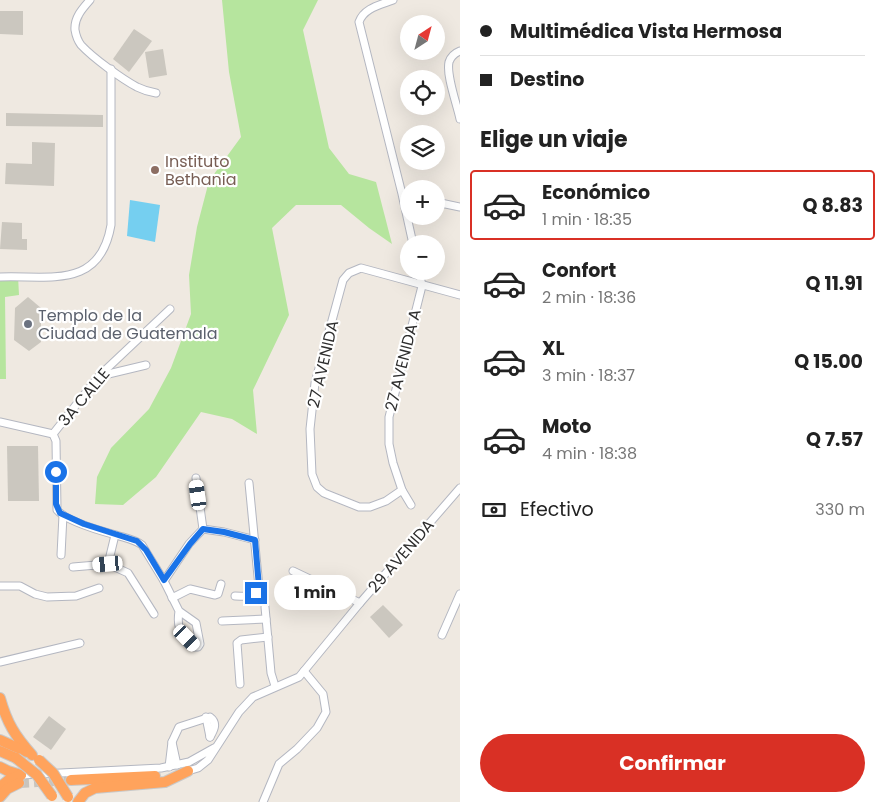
<!DOCTYPE html>
<html lang="es">
<meta charset="utf-8">
<style>
body{margin:0;font-family:Poppins,sans-serif;background:#f6f6f6;color:#222;height:100vh;display:flex;flex-direction:column;font-size:19px;white-space:nowrap}
*{box-sizing:border-box;margin:0}
p{font-size:16px;color:#767676}
.icon{flex:none;width:28px;height:28px;fill:none;stroke:currentColor;stroke-width:2;stroke-linecap:round;stroke-linejoin:round}
.map{position:relative;flex:1;overflow:hidden}
.sheet{display:flex;flex-direction:column;background:#fff;width:425px}
.sheet>*{flex:none}
.guide{display:grid;align-content:center;height:110px;padding:0 20px;background:#fff}
.needle{width:32px;rotate:36deg}
.controls{position:absolute;left:400px;top:15px;display:grid;gap:10px}
.controls a{display:grid;place-items:center;width:45px;height:45px;border-radius:50%;background:#fff;box-shadow:0 5px 20px #0002;font-size:25px}
.end{position:absolute;width:22px;height:22px;margin:-11px;border:6px solid #1a73e8;background:#fff;box-shadow:0 0 0 2px #fff}
.from{border-radius:50%}
.bubble{position:absolute;height:35px;border-radius:18px;background:#fff;box-shadow:0 5px 20px #0002;font-size:16px;font-weight:700;line-height:35px;text-align:center}
.car{position:absolute;width:15px;height:30px;margin:-15px -8px;border-radius:6px;box-shadow:0 0 4px 1px #0007;background:linear-gradient(#fff 24%,#345 0 40%,#fff 0 76%,#345 0 86%,#fff 0)}
.guide b{display:flex;align-items:center;gap:18px;height:48px;font-size:19px}
.guide b+b{border-top:1px solid #e0e0e0}
.guide i{width:12px;height:12px;background:#222}
ul{padding:0;list-style:none}
li{display:flex;align-items:center;gap:15px;height:70px;margin:0 10px 8px;padding:0 10px;border:2px solid transparent;border-radius:5px}
li div{flex:1}
li b{display:block;font-size:19px}
li em{font-style:normal;font-weight:700}
li.selected{border-color:#d93025}
li>.icon{width:45px;height:45px;stroke-width:1.5}
h2{padding:0 20px;font-size:22px;line-height:60px}
.pay{display:flex;align-items:center;gap:12px;height:55px;padding:0 20px;font-size:19px}
.pay p{margin-inline-start:auto}
.action{display:flex;gap:10px;margin-top:auto;padding:10px 20px}
.action a{flex:1;height:58px;border-radius:30px;background:#d93025;color:#fff;font-size:20px;font-weight:700;line-height:58px;text-align:center}
main{display:flex;flex:1;min-height:0}
.map>svg:first-child{display:block}
</style>
<main>
<div class="map">
<svg width="460" height="802" viewBox="0 0 460 802">
<rect width="100%" height="100%" fill="#efe9e1"/>
<g fill="#b6e59e">
<path d="M 222,0 L 318,0 L 303,30 L 329,148 L 349,174 L 376,182 L 392,244 L 369,228 L 341,205 L 296,205 L 272,228 L 289,315 L 253,390 L 257,434 L 232,419 L 201,412 L 156,477 L 123,505 L 95,504 L 97,477 L 111,448 L 149,409 L 171,368 L 191,314 L 189,275 L 197,227 L 209,181 L 241,137 L 229,72 Z"/>
<path d="M 18,276 L 19,295 L 5,297 L 6,379 L 0,379 L 0,277 Z"/>
</g>
<path fill="#75cff0" d="M 130,200 L 160,205 L 155,242 L 127,236 Z"/>
<g fill="#cbc7bf">
<path d="M 0,11 L 23,11 L 23,35 L 0,34 Z"/>
<path d="M 134,29 L 152,41 L 129,72 L 113,59 Z"/>
<path d="M 163,49 L 167,75 L 149,78 L 145,52 Z"/>
<path d="M 6,113 L 103,115 L 103,127 L 6,126 Z"/>
<path d="M 32,142 L 55,143 L 54,186 L 5,184 L 6,163 L 32,164 Z"/>
<path d="M 2,222 L 22,223 L 22,239 L 27,239 L 27,250 L 0,249 Z"/>
<path d="M 28,297 L 41,308 L 41,342 L 29,351 L 14,340 L 15,308 Z"/>
<path d="M 7,446 L 38,446 L 39,501 L 8,501 Z"/>
<path d="M 383,605 L 403,625 L 389,638 L 370,617 Z"/>
<path d="M 49,716 L 66,729 L 51,750 L 33,737 Z"/>
</g>
<g fill="none" stroke-linecap="round" stroke-linejoin="round">
<path stroke="#c8c4bd" stroke-width="10" stroke-dasharray="10 5" stroke-linecap="butt" d="M 19,783 L 71,780"/>
<defs>
<g id="minor">
<path d="M 90,0 C 82,9 74,18 75,30 C 76,36 78,41 81,45 C 93,58 122,79 137,87 C 143,90 150,92 156,93"/>
<path d="M 393,0 C 380,5 364,8 359,22 L 402,194 L 413,244"/>
<path d="M 460,51 C 455,53 451,56 449,62 C 446,76 457,104 460,119"/>
<path d="M 436,202 L 460,207"/>
<path d="M 0,277 C 49,275 100,290 111,225 L 111,69"/>
<path d="M 100,376 L 146,365"/>
<path d="M 0,422 L 53,434"/>
<path d="M 53,434 L 56,441 L 57,510 C 66,521 101,531 116,535 C 125,538 134,539 142,545 L 164,581 L 179,611 L 196,623 L 200,644 L 198,647 L 194,647 C 182,633 176,631 179,611"/>
<path d="M 53,434 L 99,376 L 170,309"/>
<path d="M 402,490 L 386,501 L 370,507 L 359,507 L 324,493 L 317,487 L 312,474 L 310,429 L 315,383 L 343,280 L 349,273 L 361,268 L 460,295"/>
<path d="M 411,505 L 402,490 L 393,463 L 389,444 L 389,417 L 422,286 L 419,271"/>
<path d="M 203,529 L 224,532 L 255,540"/>
<path d="M 61,555 L 63,515"/>
<path d="M 108,564 L 115,535"/>
<path d="M 73,567 L 108,564 L 128,573 L 154,614"/>
<path d="M 293,571 L 360,603"/>
<path d="M 164,581 L 189,544 L 203,529 L 196,478"/>
<path d="M 0,586 L 20,586 L 35,594 L 47,597 L 76,596 L 99,588"/>
<path d="M 235,596 C 246,596 255,599 259,587 L 249,483"/>
<path d="M 172,598 L 190,589 L 215,595 L 218,594 L 221,584"/>
<path d="M 265,607 L 271,673 L 275,686"/>
<path d="M 222,621 L 266,619"/>
<path d="M 442,635 L 460,594"/>
<path d="M 0,662 L 80,643"/>
<path d="M 240,684 L 237,643 L 241,640 L 268,637"/>
<path d="M 206,717 L 210,737"/>
<path d="M 172,742 L 177,765"/>
<path d="M 169,767 L 172,742 L 179,727 L 210,717 C 218,723 214,730 210,737"/>
<path d="M 188,771 L 198,768 L 208,760 L 239,712 L 253,697 L 299,677 L 360,603 L 460,488"/>
<path d="M 21,775 L 161,768 L 189,762 L 214,748"/>
<path d="M 263,802 L 279,764 L 297,749 L 317,728 L 326,712 L 323,694 L 304,671"/>
</g>
<g id="highway">
<path d="M 0,698 C 7,723 15,736 32,755"/>
<path d="M 0,740 L 27,752"/>
<path d="M 0,751 L 16,758"/>
<path d="M 0,767 L 8,771 L 21,775"/>
<path d="M 71,780 L 155,776"/>
<path d="M 0,787 L 10,779 L 21,775"/>
<path d="M 0,797 L 7,789 L 19,783"/>
<path d="M 78,802 L 85,793 L 95,788 L 165,782 L 188,771"/>
</g>
</defs>
<use href="#minor" stroke="#b4b7c1" stroke-width="9"/>
<use href="#highway" stroke="#c9c9c9" stroke-width="12"/>
<use href="#minor" stroke="#fff" stroke-width="7"/>
<use href="#highway" stroke="#ffa35c" stroke-width="10"/>
<defs>
<g id="highway-bridge">
<path d="M 16,758 L 37,775 L 52,796"/>
<path d="M 39,760 L 53,773 L 68,797"/>
</g>
</defs>
<use href="#highway-bridge" stroke="#c9c9c9" stroke-width="12" stroke-linecap="butt"/>
<use href="#highway-bridge" stroke="#ffa35c" stroke-width="10"/>
</g>
<g fill="none" stroke-linecap="round" stroke-linejoin="round">
<path stroke="#1a73e8" stroke-width="6" d="M 56,472 L 56,504 L 60,513 L 84,524 L 137,541 L 146,550 L 164,580 L 190,544 L 203,529 L 224,532 L 255,540 L 259,587 L 256,593"/>
</g>
<circle fill="#8d6e63" stroke="#fff" stroke-width="2" cx="155" cy="170" r="5"/>
<circle fill="#6b7280" stroke="#fff" stroke-width="2" cx="28" cy="324" r="5"/>
<g text-anchor="middle" dominant-baseline="central" stroke-width="4.5" stroke-linejoin="round" paint-order="stroke">
<g font-size="16" fill="#785e54" stroke="#fff" text-anchor="start">
<text x="165" y="161">Instituto<tspan x="165" dy="18">Bethania</tspan></text>
</g>
<g font-size="16" fill="#5b616d" stroke="#fff" text-anchor="start">
<text x="38" y="315">Templo de la<tspan x="38" dy="18">Ciudad de Guatemala</tspan></text>
</g>
<g font-size="16" fill="#2e2e2e" stroke="#fff">
<text transform="translate(403 360) rotate(-76)">27 AVENIDA A</text>
<text transform="translate(323 364) rotate(-77)">27 AVENIDA</text>
<text transform="translate(84 397) rotate(-50)">3A CALLE</text>
<text transform="translate(401 556) rotate(-49)">29 AVENIDA</text>
</g>
</g>
</svg>
<div class="controls">
<a><svg class="needle" viewBox="-14 -14 28 28"><path d="M0-13l5 13h-10z" fill="#e53935"/><path d="M0 13l5-13h-10z" fill="#767676"/></svg></a>
<a><svg class="icon" aria-label="locate" viewBox="0 0 24 24"><circle cx="12" cy="12" r="6"/><path d="M12 2v4M12 18v4M2 12h4M18 12h4"/></svg></a>
<a><svg class="icon" aria-label="layers" viewBox="0 0 24 24"><path d="M12 4l9 5-9 5-9-5zM3 14l9 5 9-5"/></svg></a>
<a>+</a>
<a>−</a>
</div>
<i class="end from" style="left:56px;top:472px"></i>
<i class="end" style="left:256px;top:593px"></i>
<div class="bubble" style="left:274px;top:575px;width:82px">1 min</div>
<i class="car" style="left:198px;top:495px;rotate:352deg"></i>
<i class="car" style="left:108px;top:564px;rotate:265deg"></i>
<i class="car" style="left:187px;top:638px;rotate:136deg"></i>
</div>
<section class="sheet">
<div class="guide">
<b><i class="from"></i>Multimédica Vista Hermosa</b>
<b><i></i>Destino</b>
</div>
<h2>Elige un viaje</h2>
<ul>
<li class="selected"><svg class="icon" aria-label="car" viewBox="0 0 24 24"><path d="M5 17H2v-5l4-1 3-4h7l3 4 3 1v5h-3M9 17h6M6 11h13"/><circle cx="7" cy="17" r="2"/><circle cx="17" cy="17" r="2"/></svg><div><b>Económico</b><p>1 min · 18:35</p></div><em>Q 8.83</em></li>
<li><svg class="icon" aria-label="car" viewBox="0 0 24 24"><path d="M5 17H2v-5l4-1 3-4h7l3 4 3 1v5h-3M9 17h6M6 11h13"/><circle cx="7" cy="17" r="2"/><circle cx="17" cy="17" r="2"/></svg><div><b>Confort</b><p>2 min · 18:36</p></div><em>Q 11.91</em></li>
<li><svg class="icon" aria-label="car" viewBox="0 0 24 24"><path d="M5 17H2v-5l4-1 3-4h7l3 4 3 1v5h-3M9 17h6M6 11h13"/><circle cx="7" cy="17" r="2"/><circle cx="17" cy="17" r="2"/></svg><div><b>XL</b><p>3 min · 18:37</p></div><em>Q 15.00</em></li>
<li><svg class="icon" aria-label="car" viewBox="0 0 24 24"><path d="M5 17H2v-5l4-1 3-4h7l3 4 3 1v5h-3M9 17h6M6 11h13"/><circle cx="7" cy="17" r="2"/><circle cx="17" cy="17" r="2"/></svg><div><b>Moto</b><p>4 min · 18:38</p></div><em>Q 7.57</em></li>
</ul>
<div class="pay"><svg class="icon" aria-label="cash" viewBox="0 0 24 24"><path d="M3 7h18v10H3z"/><circle cx="12" cy="12" r="2"/></svg>Efectivo<p>330 m</p></div>
<div class="action"><a>Confirmar</a></div>
</section>
</main>
